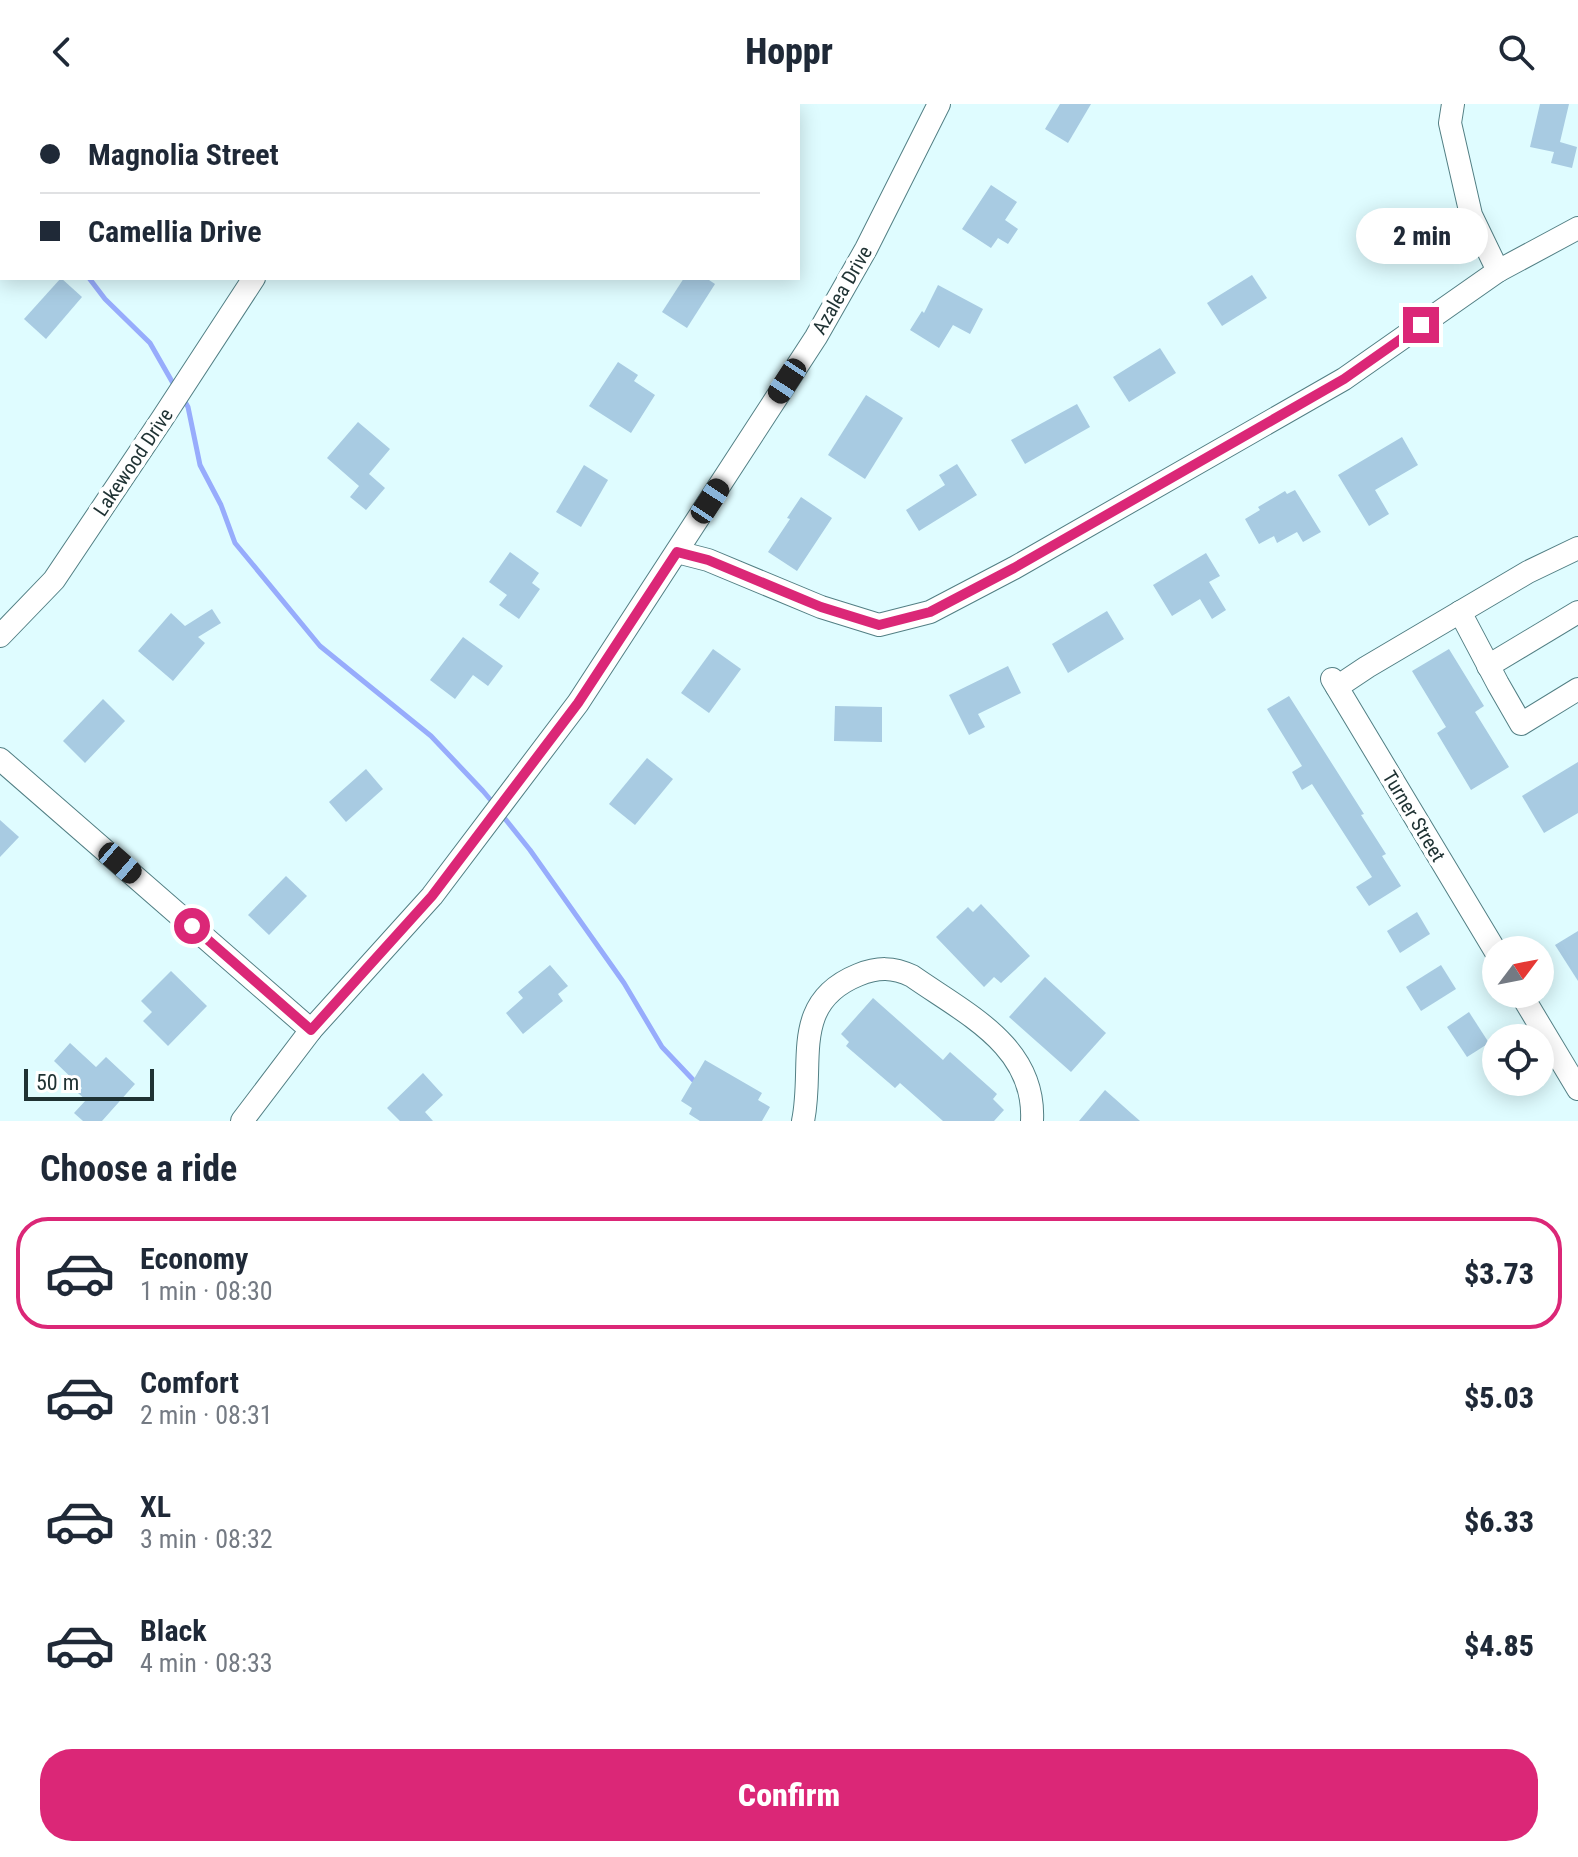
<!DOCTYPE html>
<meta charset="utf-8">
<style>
body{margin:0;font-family:"Roboto Condensed",sans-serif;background:#f2f2f3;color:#1f2937;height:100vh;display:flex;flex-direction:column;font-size:30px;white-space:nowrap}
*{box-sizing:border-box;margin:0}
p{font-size:26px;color:#747a83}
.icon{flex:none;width:44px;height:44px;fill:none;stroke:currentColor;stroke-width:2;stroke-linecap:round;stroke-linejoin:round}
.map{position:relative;height:1017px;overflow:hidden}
.side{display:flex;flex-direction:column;background:#fff;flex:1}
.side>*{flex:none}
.guide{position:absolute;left:0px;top:0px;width:800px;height:176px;box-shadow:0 4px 20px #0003;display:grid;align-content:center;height:176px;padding:0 40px;background:#fff}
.needle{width:52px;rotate:58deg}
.buttons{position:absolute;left:1482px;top:832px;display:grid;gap:16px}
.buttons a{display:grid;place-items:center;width:72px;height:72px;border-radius:50%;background:#fff;box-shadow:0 4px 20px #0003;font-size:40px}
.scale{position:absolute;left:24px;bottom:20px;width:130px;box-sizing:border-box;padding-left:8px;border:4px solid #1f3233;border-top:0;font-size:22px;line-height:28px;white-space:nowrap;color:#1f3233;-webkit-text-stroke:6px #fff;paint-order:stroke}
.end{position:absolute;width:36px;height:36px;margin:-18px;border:10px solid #db2777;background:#fff;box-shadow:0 0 0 4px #fff}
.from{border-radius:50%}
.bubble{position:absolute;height:56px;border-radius:28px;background:#fff;box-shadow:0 4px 20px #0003;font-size:26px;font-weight:800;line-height:56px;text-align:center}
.car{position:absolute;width:24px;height:48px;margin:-24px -12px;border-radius:10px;box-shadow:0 0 6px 2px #0007;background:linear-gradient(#222 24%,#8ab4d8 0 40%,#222 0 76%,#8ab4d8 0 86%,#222 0)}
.guide b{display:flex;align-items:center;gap:28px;height:76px;font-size:30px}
.guide b+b{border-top:2px solid #e0e1e3}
.guide i{width:20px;height:20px;background:#1f2937}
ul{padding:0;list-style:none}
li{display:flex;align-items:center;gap:24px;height:112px;margin:0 16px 12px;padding:0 24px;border:4px solid transparent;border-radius:32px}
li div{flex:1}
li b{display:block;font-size:30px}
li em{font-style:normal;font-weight:800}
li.current{border-color:#db2777}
li>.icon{width:72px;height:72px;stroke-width:1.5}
h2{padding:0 40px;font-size:36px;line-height:96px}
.primary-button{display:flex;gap:16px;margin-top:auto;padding:16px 40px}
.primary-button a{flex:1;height:92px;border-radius:32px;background:#db2777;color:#fff;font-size:32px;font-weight:800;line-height:92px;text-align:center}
header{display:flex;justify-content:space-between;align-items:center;height:104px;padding:0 40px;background:#fff;font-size:36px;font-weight:800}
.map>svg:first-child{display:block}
</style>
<header><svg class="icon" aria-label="back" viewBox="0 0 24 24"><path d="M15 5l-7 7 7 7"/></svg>Hoppr<svg class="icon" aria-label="search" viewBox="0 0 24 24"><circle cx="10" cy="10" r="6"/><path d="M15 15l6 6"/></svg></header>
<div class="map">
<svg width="1578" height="1017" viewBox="0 0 1578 1017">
<rect width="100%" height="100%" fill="#dffcff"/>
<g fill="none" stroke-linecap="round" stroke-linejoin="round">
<g stroke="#97acfc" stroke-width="5">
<path d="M 0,56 L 2,59"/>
<path d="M 89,174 L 105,195 L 150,239 L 174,281"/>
<path d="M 184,296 L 188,303 L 200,361 L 221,401 L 235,439 L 320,542 L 431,632 L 483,687 L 494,700"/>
<path d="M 502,711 L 530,746 L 624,879 L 662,943 L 698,981"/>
</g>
</g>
<g fill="#a8cbe2">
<path d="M 1060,0 L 1091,0 L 1068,39 L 1045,25 Z"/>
<path d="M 1540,0 L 1569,0 L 1560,38 L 1577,43 L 1572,64 L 1551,59 L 1554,48 L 1530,43 Z"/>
<path d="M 991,81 L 1017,98 L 1005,116 L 1018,125 L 1008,140 L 998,134 L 991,144 L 962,125 Z"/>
<path d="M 1252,171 L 1267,194 L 1222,222 L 1207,199 Z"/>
<path d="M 61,174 L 82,193 L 46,235 L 24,215 Z"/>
<path d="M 684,174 L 706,174 L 715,180 L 687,224 L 662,208 Z"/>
<path d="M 938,181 L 983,205 L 970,230 L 953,221 L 939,244 L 910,226 L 922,207 L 924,209 Z"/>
<path d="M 1160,244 L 1176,269 L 1129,298 L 1113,273 Z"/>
<path d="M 618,258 L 638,271 L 634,277 L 655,291 L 631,329 L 589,302 Z"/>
<path d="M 866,291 L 903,314 L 865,375 L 828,351 Z"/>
<path d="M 1077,300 L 1090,323 L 1025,360 L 1011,336 Z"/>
<path d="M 358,318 L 390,345 L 369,370 L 385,384 L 366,406 L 350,393 L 359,382 L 327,354 Z"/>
<path d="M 1402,333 L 1418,361 L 1375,386 L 1389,410 L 1369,422 L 1338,371 Z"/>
<path d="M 957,360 L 977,391 L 919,427 L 906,406 L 945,381 L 939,371 Z"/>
<path d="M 584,361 L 608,376 L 581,423 L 556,408 Z"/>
<path d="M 1295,386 L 1321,428 L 1303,438 L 1297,428 L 1277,439 L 1274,432 L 1259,440 L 1245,415 L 1260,406 L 1258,403 L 1285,387 L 1287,390 Z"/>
<path d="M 801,393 L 832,414 L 797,467 L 768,448 L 790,415 L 787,414 Z"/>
<path d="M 510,448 L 539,469 L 532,479 L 540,485 L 519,515 L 499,501 L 507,491 L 489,478 Z"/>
<path d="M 1206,449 L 1220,472 L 1209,478 L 1226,506 L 1212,515 L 1200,495 L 1172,512 L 1153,481 Z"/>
<path d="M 212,505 L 221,519 L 198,533 L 205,539 L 173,577 L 138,547 L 171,509 L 185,522 Z"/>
<path d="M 1107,507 L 1124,535 L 1068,569 L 1052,540 Z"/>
<path d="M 463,533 L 503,562 L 488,582 L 473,571 L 455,595 L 430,576 Z"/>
<path d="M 713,545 L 741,565 L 709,609 L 681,589 Z"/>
<path d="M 1449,545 L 1484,602 L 1475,608 L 1509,663 L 1471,686 L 1437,629 L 1446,623 L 1412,567 Z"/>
<path d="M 1008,562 L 1021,589 L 978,610 L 985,623 L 969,631 L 949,591 Z"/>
<path d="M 1289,592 L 1364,710 L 1361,711 L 1386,750 L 1382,752 L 1401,782 L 1369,802 L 1356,783 L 1372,773 L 1312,680 L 1302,686 L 1292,668 L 1302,662 L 1267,605 Z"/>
<path d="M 103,595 L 125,617 L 85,659 L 63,637 Z"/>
<path d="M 835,602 L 882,603 L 882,638 L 834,637 Z"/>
<path d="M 647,654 L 673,675 L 635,721 L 609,700 Z"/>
<path d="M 1578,658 L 1578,709 L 1544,729 L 1522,692 Z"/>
<path d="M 366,665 L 383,685 L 346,718 L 329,698 Z"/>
<path d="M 0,716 L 19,733 L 0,753 Z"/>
<path d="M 286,772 L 307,792 L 269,831 L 248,811 Z"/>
<path d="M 981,800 L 1030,852 L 1001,879 L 994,873 L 984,883 L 936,833 L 968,803 L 973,808 Z"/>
<path d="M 1417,808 L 1430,830 L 1400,849 L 1387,827 Z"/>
<path d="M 1578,827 L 1578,877 L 1555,841 Z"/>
<path d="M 550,861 L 568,882 L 558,890 L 563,897 L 523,930 L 506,909 L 523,894 L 518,888 Z"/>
<path d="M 1441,861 L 1456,885 L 1421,907 L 1406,883 Z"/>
<path d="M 171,867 L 207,902 L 168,942 L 143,917 L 152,908 L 141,897 Z"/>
<path d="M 1045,873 L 1106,929 L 1071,968 L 1009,913 Z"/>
<path d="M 873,894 L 943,956 L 950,948 L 997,990 L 993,995 L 1004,1006 L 994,1017 L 943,1017 L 900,979 L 895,984 L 846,942 L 849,938 L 841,930 Z"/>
<path d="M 1469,908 L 1489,939 L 1467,953 L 1447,923 Z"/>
<path d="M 70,939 L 96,963 L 106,953 L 135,980 L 102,1017 L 83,1017 L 74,1009 L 86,996 L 78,989 L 82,984 L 54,957 Z"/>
<path d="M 705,956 L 762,989 L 758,996 L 770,1003 L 762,1017 L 700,1017 L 689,1010 L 692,1004 L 681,997 Z"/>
<path d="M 423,969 L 443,991 L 425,1008 L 433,1017 L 400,1017 L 387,1004 Z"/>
<path d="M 1105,986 L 1140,1017 L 1079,1017 Z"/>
</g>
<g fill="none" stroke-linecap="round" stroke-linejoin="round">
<defs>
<g id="minor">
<path d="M 1453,0 L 1450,19 L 1471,111 L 1498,167"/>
<path d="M 367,2 L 368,0"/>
<path d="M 677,448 L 708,456 L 821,503 L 879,521 L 930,508 L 1014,464 L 1344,275 L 1498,167 L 1578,124"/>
<path d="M 1460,508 L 1498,580 L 1521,620 L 1578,585"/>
<path d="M 0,532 L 54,476 L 162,315 L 254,174"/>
<path d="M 1488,562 L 1578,508"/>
<path d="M 1332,575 L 1496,848"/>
<path d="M 1337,583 L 1367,563 L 1528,468 L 1578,444"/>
<path d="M 0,655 L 311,926"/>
<path d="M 1521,890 L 1578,985"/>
<path d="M 242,1017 L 311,926 L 432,792 L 578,599 L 816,233 L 866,145 L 939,0"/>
<path d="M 803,1017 C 815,960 789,899 858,871 C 878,863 893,863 912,872 C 966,910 1036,942 1032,1017"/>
</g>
</defs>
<use href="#minor" stroke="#527f84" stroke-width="24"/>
<use href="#minor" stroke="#fff" stroke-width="22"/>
</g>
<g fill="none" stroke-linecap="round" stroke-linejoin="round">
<path stroke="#db2777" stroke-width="10" d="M 192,822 L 311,926 L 432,792 L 578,599 L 677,448 L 708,456 L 821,503 L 879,521 L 930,508 L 1014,464 L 1344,275 L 1421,221"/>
</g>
<g text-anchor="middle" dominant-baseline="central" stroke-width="8" stroke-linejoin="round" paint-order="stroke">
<g font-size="20" fill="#1f3233" stroke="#fff">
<text transform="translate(842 186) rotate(-60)">Azalea Drive</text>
<text transform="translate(133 358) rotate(-56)">Lakewood Drive</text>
<text transform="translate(1414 712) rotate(59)">Turner Street</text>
</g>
</g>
</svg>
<div class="buttons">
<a><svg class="needle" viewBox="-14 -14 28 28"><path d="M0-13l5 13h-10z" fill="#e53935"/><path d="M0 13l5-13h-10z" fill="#747a83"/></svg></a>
<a><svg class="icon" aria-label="locate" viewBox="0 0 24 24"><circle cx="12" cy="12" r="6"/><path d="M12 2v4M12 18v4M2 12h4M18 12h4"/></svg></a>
</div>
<div class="scale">50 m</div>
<i class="end from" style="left:192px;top:822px"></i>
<i class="end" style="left:1421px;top:221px"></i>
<div class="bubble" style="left:1356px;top:104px;width:132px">2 min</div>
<i class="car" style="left:787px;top:277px;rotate:213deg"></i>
<i class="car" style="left:710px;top:397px;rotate:33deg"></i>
<i class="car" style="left:120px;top:759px;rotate:131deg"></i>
<div class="guide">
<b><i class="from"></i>Magnolia Street</b>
<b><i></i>Camellia Drive</b>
</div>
</div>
<section class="side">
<h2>Choose a ride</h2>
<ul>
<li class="current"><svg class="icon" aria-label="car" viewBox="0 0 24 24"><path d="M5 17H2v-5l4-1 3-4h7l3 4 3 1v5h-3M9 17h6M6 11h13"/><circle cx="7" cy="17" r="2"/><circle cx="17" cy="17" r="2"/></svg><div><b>Economy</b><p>1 min · 08:30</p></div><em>$3.73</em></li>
<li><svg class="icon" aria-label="car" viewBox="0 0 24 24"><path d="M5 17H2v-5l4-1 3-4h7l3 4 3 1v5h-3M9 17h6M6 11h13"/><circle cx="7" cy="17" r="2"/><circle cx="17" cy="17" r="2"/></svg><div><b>Comfort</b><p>2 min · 08:31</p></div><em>$5.03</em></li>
<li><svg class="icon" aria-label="car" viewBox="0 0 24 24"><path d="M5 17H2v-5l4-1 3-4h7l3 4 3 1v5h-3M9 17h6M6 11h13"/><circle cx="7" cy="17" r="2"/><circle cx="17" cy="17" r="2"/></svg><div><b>XL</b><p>3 min · 08:32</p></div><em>$6.33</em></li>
<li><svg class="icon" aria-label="car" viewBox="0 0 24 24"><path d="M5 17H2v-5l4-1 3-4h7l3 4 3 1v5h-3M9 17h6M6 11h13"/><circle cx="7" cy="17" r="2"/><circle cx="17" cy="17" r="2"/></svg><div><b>Black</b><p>4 min · 08:33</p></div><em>$4.85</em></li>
</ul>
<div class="primary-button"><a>Confirm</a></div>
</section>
